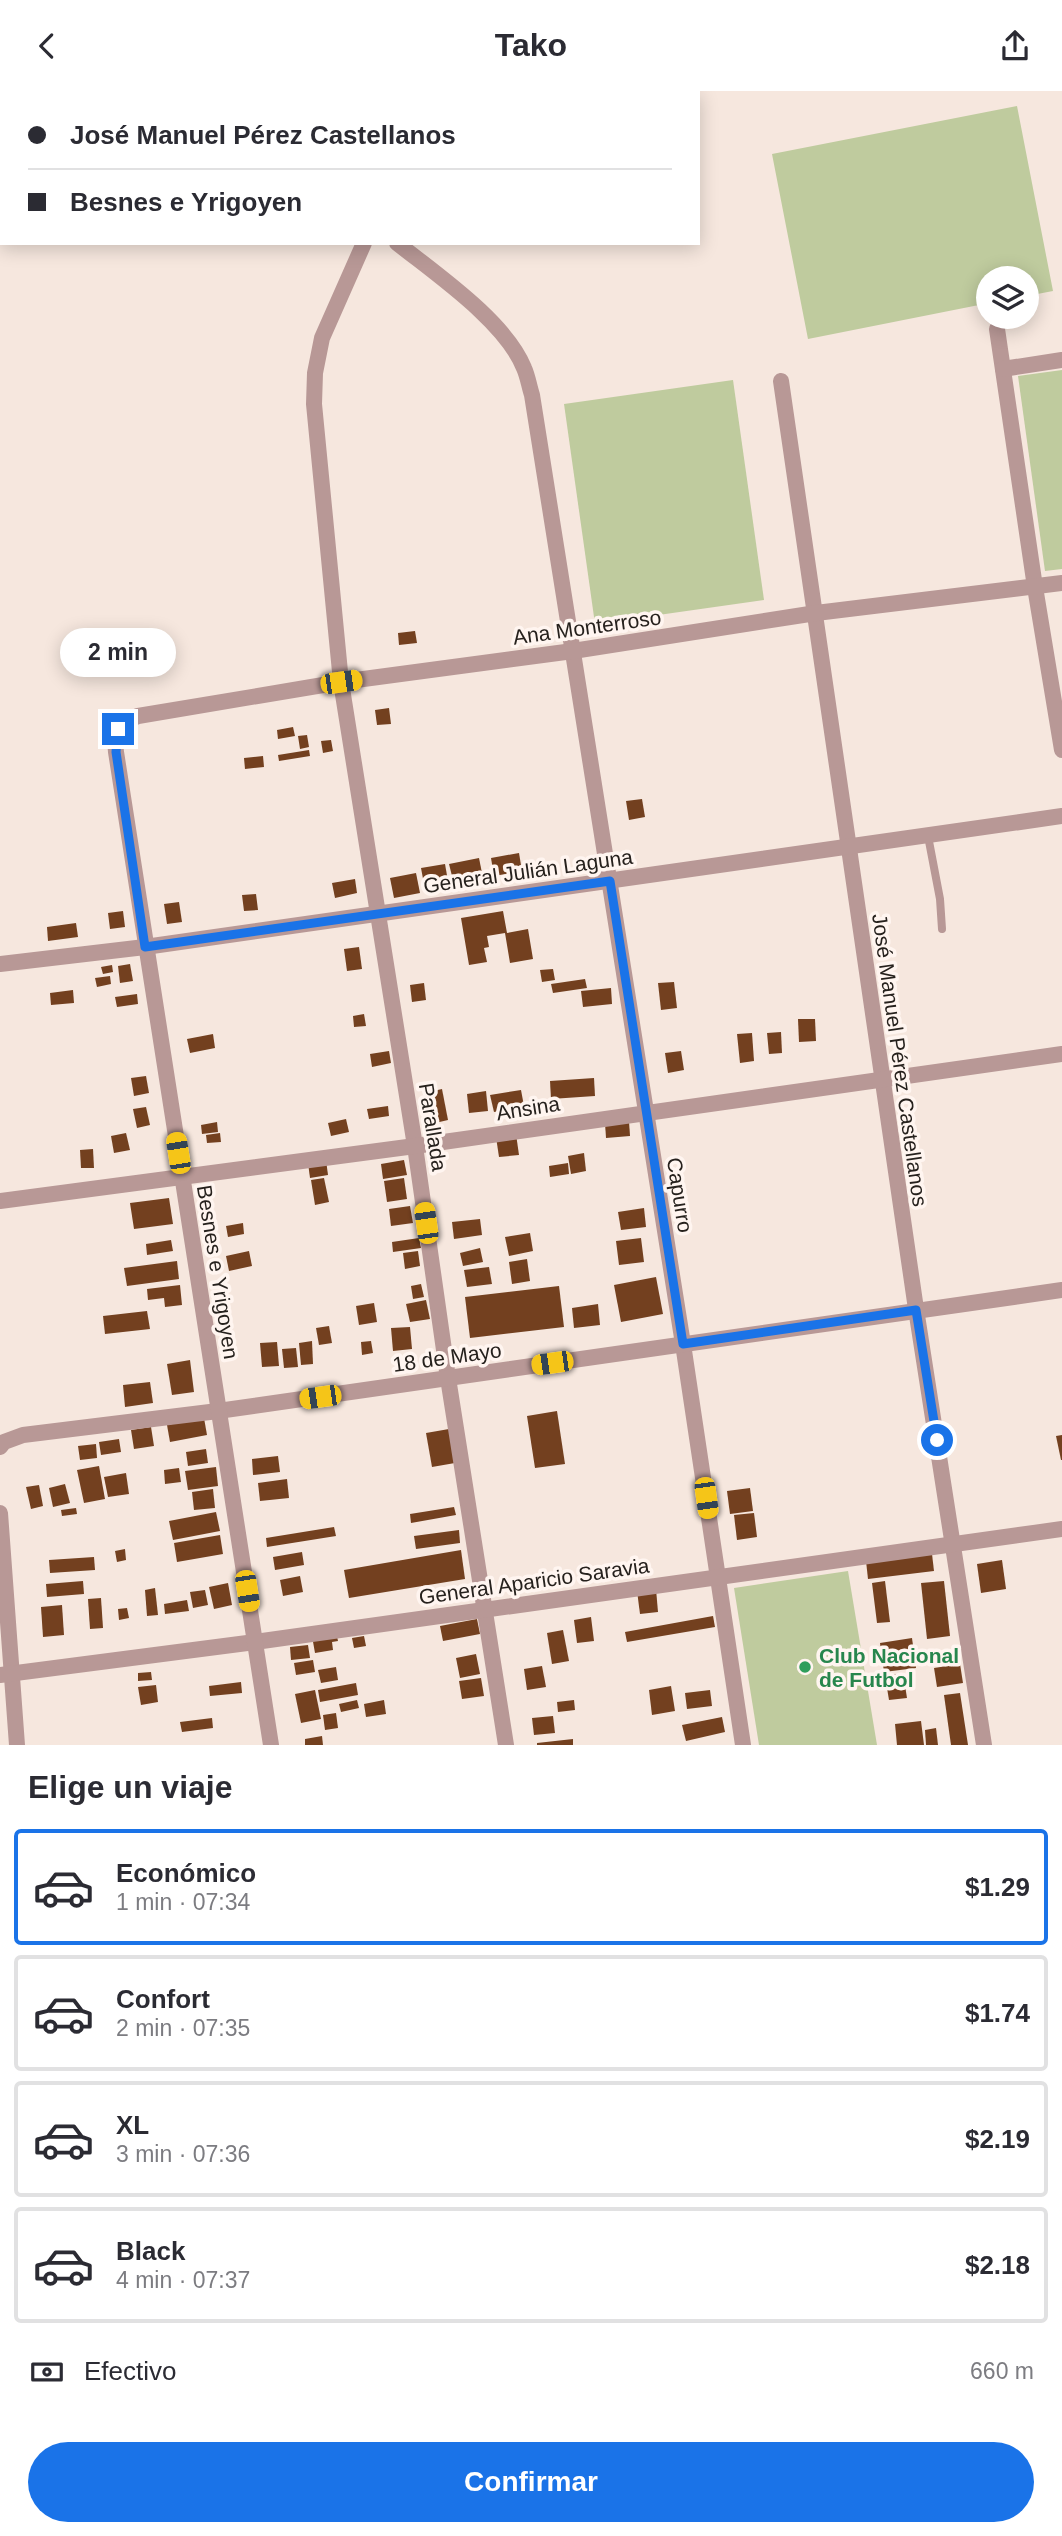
<!DOCTYPE html>
<html lang="es">
<meta charset="utf-8">
<style>
body{margin:0;font-family:Helvetica,sans-serif;background:#f7f7f7;color:#2b2b33;height:100vh;display:flex;flex-direction:column;font-size:26px;white-space:nowrap}
*{box-sizing:border-box;margin:0}
p{font-size:23px;color:#7c7c81}
.icon{flex:none;width:38px;height:38px;fill:none;stroke:currentColor;stroke-width:2;stroke-linecap:round;stroke-linejoin:round}
.map{position:relative;height:1654px;overflow:hidden}
.sheet{display:flex;flex-direction:column;background:#fff;flex:1}
.sheet>*{flex:none}
.hud{position:absolute;left:0px;top:0px;width:700px;height:154px;box-shadow:0 4px 18px #0003;display:grid;align-content:center;height:154px;padding:0 28px;background:#fff}
.tools{position:absolute;left:976px;top:175px;display:grid;gap:14px}
.tools a{display:grid;place-items:center;width:63px;height:63px;border-radius:50%;background:#fff;box-shadow:0 4px 18px #0003;font-size:35px}
.end{position:absolute;width:32px;height:32px;margin:-16px;border:9px solid #1a73e8;background:#fff;box-shadow:0 0 0 4px #fff}
.from{border-radius:50%}
.bubble{position:absolute;height:49px;border-radius:24px;background:#fff;box-shadow:0 4px 18px #0003;font-size:23px;font-weight:700;line-height:49px;text-align:center}
.car{position:absolute;width:21px;height:42px;margin:-21px -10px;border-radius:9px;box-shadow:0 0 5px 2px #0007;background:linear-gradient(#f5c518 24%,#345 0 40%,#f5c518 0 76%,#345 0 86%,#f5c518 0)}
.hud b{display:flex;align-items:center;gap:24px;height:66px;font-size:26px}
.hud b+b{border-top:2px solid #e1e1e2}
.hud i{width:18px;height:18px;background:#2b2b33}
ul{padding:0;list-style:none}
li{display:flex;align-items:center;gap:21px;height:116px;margin:0 14px 10px;padding:0 14px;border:4px solid #e1e1e2;border-radius:7px}
li div{flex:1}
li b{display:block;font-size:26px}
li em{font-style:normal;font-weight:700}
li.on{border-color:#1a73e8}
li>.icon{width:63px;height:63px;stroke-width:1.5}
h2{padding:0 28px;font-size:32px;line-height:84px}
.pay{display:flex;align-items:center;gap:18px;height:77px;padding:0 28px;font-size:26px}
.pay p{margin-inline-start:auto}
.cta{display:flex;gap:14px;margin-top:auto;padding:14px 28px}
.cta a{flex:1;height:80px;border-radius:42px;background:#1a73e8;color:#fff;font-size:28px;font-weight:700;line-height:80px;text-align:center}
header{display:flex;justify-content:space-between;align-items:center;height:91px;padding:0 28px;background:#fff;font-size:32px;font-weight:700}
.map>svg:first-child{display:block}
</style>
<header><svg class="icon" aria-label="back" viewBox="0 0 24 24"><path d="M15 5l-7 7 7 7"/></svg>Tako<svg class="icon" aria-label="share" viewBox="0 0 24 24"><path d="M12 15V3M7 8l5-5 5 5M5 13v7h14v-7"/></svg></header>
<div class="map">
<svg width="1062" height="1654" viewBox="0 0 1062 1654">
<rect width="100%" height="100%" fill="#f6e7de"/>
<g fill="#bfcb9e">
<path d="M 1017,15 L 1053,200 L 1027,205 L 1027,187 L 989,187 L 989,212 L 808,248 L 772,63 Z"/>
<path d="M 1062,279 L 1062,478 L 1045,480 L 1018,285 Z"/>
<path d="M 733,289 L 764,509 L 595,533 L 564,313 Z"/>
<path d="M 848,1480 L 877,1654 L 759,1654 L 734,1497 Z"/>
</g>
<g fill="#73401f">
<path d="M 415,540 L 417,552 L 399,554 L 398,542 Z"/>
<path d="M 389,617 L 391,633 L 377,634 L 375,619 Z"/>
<path d="M 293,636 L 295,645 L 278,648 L 277,639 Z"/>
<path d="M 307,644 L 309,656 L 300,658 L 298,645 Z"/>
<path d="M 331,649 L 333,660 L 323,662 L 321,650 Z"/>
<path d="M 309,659 L 310,665 L 279,670 L 278,664 Z"/>
<path d="M 263,665 L 264,676 L 245,678 L 244,667 Z"/>
<path d="M 642,708 L 645,726 L 629,729 L 626,710 Z"/>
<path d="M 519,762 L 522,780 L 494,785 L 491,767 Z"/>
<path d="M 479,767 L 482,782 L 453,789 L 449,773 Z"/>
<path d="M 445,773 L 448,790 L 424,793 L 421,777 Z"/>
<path d="M 416,782 L 420,802 L 394,807 L 390,787 Z"/>
<path d="M 355,788 L 357,802 L 335,807 L 332,792 Z"/>
<path d="M 256,803 L 258,819 L 244,820 L 242,804 Z"/>
<path d="M 179,811 L 182,831 L 167,833 L 164,813 Z"/>
<path d="M 123,820 L 125,836 L 110,838 L 108,822 Z"/>
<path d="M 503,820 L 507,842 L 528,838 L 533,868 L 510,872 L 505,842 L 487,845 L 489,856 L 484,857 L 487,871 L 469,874 L 461,827 Z"/>
<path d="M 76,832 L 78,846 L 48,850 L 47,836 Z"/>
<path d="M 359,856 L 362,878 L 347,880 L 344,858 Z"/>
<path d="M 130,873 L 133,890 L 120,892 L 118,875 Z"/>
<path d="M 112,874 L 113,881 L 103,883 L 101,876 Z"/>
<path d="M 553,878 L 555,889 L 542,891 L 540,879 Z"/>
<path d="M 110,885 L 111,893 L 97,896 L 95,887 Z"/>
<path d="M 585,888 L 587,897 L 553,902 L 551,893 Z"/>
<path d="M 674,891 L 677,917 L 661,919 L 658,892 Z"/>
<path d="M 424,892 L 426,909 L 412,911 L 410,894 Z"/>
<path d="M 611,897 L 612,913 L 583,916 L 581,900 Z"/>
<path d="M 73,899 L 74,912 L 51,914 L 50,902 Z"/>
<path d="M 137,903 L 138,913 L 117,916 L 115,906 Z"/>
<path d="M 364,923 L 366,935 L 354,936 L 353,925 Z"/>
<path d="M 798,928 L 815,928 L 816,950 L 799,951 Z"/>
<path d="M 781,941 L 782,962 L 769,963 L 767,942 Z"/>
<path d="M 752,942 L 754,970 L 740,972 L 737,943 Z"/>
<path d="M 213,943 L 215,957 L 190,962 L 187,948 Z"/>
<path d="M 389,960 L 391,972 L 372,976 L 370,963 Z"/>
<path d="M 681,960 L 684,979 L 668,982 L 665,962 Z"/>
<path d="M 146,985 L 149,1002 L 134,1005 L 131,987 Z"/>
<path d="M 594,987 L 595,1005 L 551,1008 L 550,990 Z"/>
<path d="M 442,998 L 448,1029 L 431,1033 L 425,1002 Z"/>
<path d="M 521,999 L 524,1015 L 494,1021 L 490,1004 Z"/>
<path d="M 486,1000 L 488,1020 L 469,1022 L 467,1003 Z"/>
<path d="M 388,1015 L 389,1025 L 369,1028 L 367,1018 Z"/>
<path d="M 146,1016 L 150,1034 L 137,1037 L 133,1018 Z"/>
<path d="M 346,1028 L 349,1041 L 331,1045 L 328,1032 Z"/>
<path d="M 629,1030 L 630,1045 L 606,1047 L 605,1032 Z"/>
<path d="M 217,1031 L 218,1041 L 202,1043 L 201,1034 Z"/>
<path d="M 126,1042 L 130,1059 L 114,1062 L 111,1045 Z"/>
<path d="M 220,1042 L 221,1051 L 207,1052 L 206,1044 Z"/>
<path d="M 516,1043 L 519,1064 L 499,1066 L 496,1046 Z"/>
<path d="M 93,1058 L 94,1077 L 81,1077 L 80,1059 Z"/>
<path d="M 584,1062 L 586,1080 L 571,1083 L 568,1065 Z"/>
<path d="M 326,1069 L 328,1084 L 310,1087 L 308,1072 Z"/>
<path d="M 404,1069 L 407,1084 L 383,1088 L 381,1073 Z"/>
<path d="M 568,1072 L 569,1083 L 550,1086 L 549,1075 Z"/>
<path d="M 324,1087 L 329,1111 L 315,1114 L 311,1089 Z"/>
<path d="M 404,1087 L 407,1108 L 387,1111 L 384,1090 Z"/>
<path d="M 169,1107 L 173,1133 L 134,1138 L 130,1112 Z"/>
<path d="M 410,1115 L 413,1132 L 391,1135 L 389,1118 Z"/>
<path d="M 644,1117 L 646,1136 L 621,1139 L 618,1121 Z"/>
<path d="M 480,1128 L 482,1144 L 454,1148 L 452,1131 Z"/>
<path d="M 243,1132 L 244,1143 L 228,1146 L 226,1135 Z"/>
<path d="M 530,1142 L 533,1160 L 509,1165 L 505,1146 Z"/>
<path d="M 419,1147 L 421,1157 L 393,1161 L 392,1151 Z"/>
<path d="M 641,1147 L 644,1171 L 619,1174 L 616,1150 Z"/>
<path d="M 171,1149 L 173,1160 L 147,1164 L 146,1153 Z"/>
<path d="M 480,1157 L 483,1171 L 463,1175 L 460,1162 Z"/>
<path d="M 249,1160 L 252,1175 L 229,1180 L 226,1165 Z"/>
<path d="M 418,1160 L 420,1175 L 405,1178 L 403,1162 Z"/>
<path d="M 527,1168 L 530,1190 L 512,1193 L 509,1171 Z"/>
<path d="M 177,1170 L 179,1188 L 127,1195 L 124,1177 Z"/>
<path d="M 489,1176 L 492,1193 L 467,1196 L 464,1179 Z"/>
<path d="M 656,1186 L 663,1223 L 621,1231 L 614,1194 Z"/>
<path d="M 421,1193 L 424,1206 L 413,1208 L 411,1195 Z"/>
<path d="M 180,1194 L 182,1214 L 165,1216 L 164,1207 L 148,1209 L 147,1198 Z"/>
<path d="M 559,1195 L 564,1236 L 470,1247 L 465,1206 Z"/>
<path d="M 426,1209 L 430,1228 L 410,1231 L 406,1213 Z"/>
<path d="M 374,1212 L 377,1231 L 359,1234 L 356,1215 Z"/>
<path d="M 598,1213 L 600,1234 L 574,1237 L 572,1217 Z"/>
<path d="M 147,1220 L 150,1238 L 105,1243 L 103,1225 Z"/>
<path d="M 329,1235 L 332,1252 L 319,1254 L 316,1237 Z"/>
<path d="M 410,1236 L 412,1258 L 393,1260 L 391,1237 Z"/>
<path d="M 312,1250 L 313,1273 L 301,1274 L 299,1252 Z"/>
<path d="M 371,1250 L 373,1262 L 362,1264 L 361,1251 Z"/>
<path d="M 277,1251 L 279,1275 L 262,1276 L 260,1252 Z"/>
<path d="M 296,1257 L 298,1276 L 284,1277 L 282,1258 Z"/>
<path d="M 190,1269 L 194,1301 L 172,1304 L 167,1273 Z"/>
<path d="M 150,1291 L 153,1312 L 125,1316 L 123,1294 Z"/>
<path d="M 557,1320 L 565,1373 L 535,1377 L 527,1325 Z"/>
<path d="M 204,1327 L 207,1344 L 170,1351 L 167,1334 Z"/>
<path d="M 151,1336 L 154,1355 L 134,1358 L 131,1339 Z"/>
<path d="M 449,1338 L 455,1372 L 432,1376 L 426,1342 Z"/>
<path d="M 1062,1344 L 1062,1369 L 1061,1369 L 1056,1345 Z"/>
<path d="M 119,1348 L 121,1361 L 101,1364 L 99,1351 Z"/>
<path d="M 96,1353 L 97,1367 L 80,1369 L 78,1355 Z"/>
<path d="M 206,1358 L 208,1372 L 188,1375 L 186,1361 Z"/>
<path d="M 278,1365 L 280,1381 L 253,1384 L 252,1368 Z"/>
<path d="M 99,1375 L 105,1408 L 84,1412 L 77,1379 Z"/>
<path d="M 216,1376 L 218,1395 L 188,1399 L 185,1380 Z"/>
<path d="M 179,1377 L 181,1391 L 165,1393 L 164,1379 Z"/>
<path d="M 126,1382 L 129,1403 L 108,1406 L 104,1386 Z"/>
<path d="M 287,1388 L 289,1407 L 260,1410 L 258,1392 Z"/>
<path d="M 65,1393 L 70,1412 L 53,1416 L 49,1397 Z"/>
<path d="M 39,1394 L 43,1415 L 31,1418 L 26,1396 Z"/>
<path d="M 750,1397 L 753,1420 L 730,1423 L 727,1400 Z"/>
<path d="M 213,1398 L 215,1417 L 194,1419 L 192,1401 Z"/>
<path d="M 454,1416 L 456,1424 L 411,1432 L 410,1423 Z"/>
<path d="M 76,1417 L 77,1423 L 62,1425 L 61,1419 Z"/>
<path d="M 216,1421 L 220,1440 L 173,1449 L 169,1430 Z"/>
<path d="M 754,1422 L 757,1446 L 737,1449 L 734,1424 Z"/>
<path d="M 334,1436 L 336,1445 L 267,1456 L 266,1447 Z"/>
<path d="M 459,1439 L 460,1452 L 416,1458 L 414,1445 Z"/>
<path d="M 220,1444 L 223,1463 L 177,1471 L 174,1452 Z"/>
<path d="M 125,1458 L 126,1469 L 117,1471 L 115,1460 Z"/>
<path d="M 461,1459 L 465,1488 L 349,1507 L 344,1479 Z"/>
<path d="M 302,1461 L 304,1474 L 275,1479 L 273,1466 Z"/>
<path d="M 932,1463 L 934,1480 L 868,1488 L 866,1470 Z"/>
<path d="M 94,1466 L 95,1479 L 50,1482 L 49,1469 Z"/>
<path d="M 1002,1469 L 1006,1498 L 981,1502 L 977,1473 Z"/>
<path d="M 300,1485 L 303,1501 L 283,1505 L 280,1489 Z"/>
<path d="M 83,1490 L 84,1503 L 47,1506 L 46,1493 Z"/>
<path d="M 885,1490 L 890,1531 L 877,1532 L 872,1492 Z"/>
<path d="M 944,1490 L 950,1545 L 927,1548 L 921,1492 Z"/>
<path d="M 228,1492 L 232,1514 L 214,1518 L 209,1496 Z"/>
<path d="M 155,1497 L 158,1524 L 147,1525 L 145,1499 Z"/>
<path d="M 656,1498 L 658,1521 L 640,1523 L 637,1500 Z"/>
<path d="M 205,1499 L 208,1514 L 193,1517 L 190,1501 Z"/>
<path d="M 101,1507 L 103,1537 L 90,1538 L 88,1508 Z"/>
<path d="M 187,1509 L 189,1520 L 165,1523 L 164,1513 Z"/>
<path d="M 62,1514 L 64,1544 L 43,1546 L 41,1516 Z"/>
<path d="M 127,1517 L 129,1527 L 119,1529 L 118,1518 Z"/>
<path d="M 713,1525 L 715,1536 L 627,1551 L 625,1541 Z"/>
<path d="M 591,1526 L 594,1550 L 577,1552 L 574,1529 Z"/>
<path d="M 477,1528 L 480,1543 L 443,1550 L 440,1535 Z"/>
<path d="M 563,1539 L 569,1570 L 552,1573 L 547,1542 Z"/>
<path d="M 336,1541 L 338,1550 L 332,1551 L 333,1559 L 315,1562 L 312,1545 Z"/>
<path d="M 364,1545 L 366,1555 L 354,1557 L 352,1547 Z"/>
<path d="M 912,1547 L 916,1577 L 884,1581 L 880,1552 Z"/>
<path d="M 308,1554 L 310,1567 L 291,1569 L 290,1556 Z"/>
<path d="M 958,1558 L 959,1567 L 945,1569 L 944,1560 Z"/>
<path d="M 476,1563 L 480,1583 L 460,1587 L 456,1567 Z"/>
<path d="M 313,1569 L 315,1581 L 296,1584 L 294,1572 Z"/>
<path d="M 960,1573 L 963,1592 L 937,1596 L 934,1577 Z"/>
<path d="M 542,1575 L 546,1596 L 527,1599 L 524,1578 Z"/>
<path d="M 336,1576 L 338,1589 L 321,1592 L 318,1579 Z"/>
<path d="M 151,1581 L 152,1589 L 138,1590 L 138,1582 Z"/>
<path d="M 903,1582 L 907,1607 L 889,1609 L 885,1585 Z"/>
<path d="M 481,1587 L 484,1605 L 462,1608 L 459,1590 Z"/>
<path d="M 241,1591 L 242,1602 L 210,1605 L 209,1595 Z"/>
<path d="M 356,1592 L 358,1604 L 320,1611 L 318,1599 Z"/>
<path d="M 156,1594 L 158,1611 L 141,1614 L 138,1596 Z"/>
<path d="M 671,1595 L 675,1620 L 652,1624 L 649,1599 Z"/>
<path d="M 315,1599 L 321,1628 L 301,1632 L 295,1603 Z"/>
<path d="M 710,1599 L 712,1615 L 687,1618 L 685,1602 Z"/>
<path d="M 960,1602 L 968,1654 L 951,1654 L 944,1604 Z"/>
<path d="M 357,1609 L 359,1617 L 341,1621 L 339,1613 Z"/>
<path d="M 384,1609 L 386,1623 L 366,1626 L 364,1613 Z"/>
<path d="M 574,1609 L 575,1619 L 558,1621 L 557,1611 Z"/>
<path d="M 336,1622 L 338,1637 L 325,1639 L 323,1624 Z"/>
<path d="M 553,1625 L 555,1642 L 534,1644 L 532,1627 Z"/>
<path d="M 722,1626 L 725,1641 L 686,1650 L 682,1634 Z"/>
<path d="M 212,1627 L 213,1637 L 182,1641 L 180,1631 Z"/>
<path d="M 921,1630 L 924,1654 L 897,1654 L 895,1633 Z"/>
<path d="M 936,1637 L 938,1654 L 926,1654 L 925,1639 Z"/>
<path d="M 322,1645 L 323,1654 L 305,1654 L 305,1648 Z"/>
<path d="M 573,1648 L 573,1654 L 537,1654 L 537,1652 Z"/>
</g>
<g fill="none" stroke-linecap="round" stroke-linejoin="round">
<path stroke="#b89896" stroke-width="8" d="M 928,745 L 940,808 L 942,838"/>
<g stroke="#b89896" stroke-width="16">
<path d="M 261,0 L 262,2"/>
<path d="M 364,152 L 322,247 L 315,282 L 314,313 L 341,591 L 415,1055 L 448,1287 L 506,1654"/>
<path d="M 397,152 C 436,183 506,231 524,277 C 528,286 529,295 532,304 L 683,1253 L 743,1654"/>
<path d="M 997,238 L 1035,496 L 1062,659"/>
<path d="M 1003,278 L 1062,269"/>
<path d="M 781,290 L 916,1218 L 984,1654"/>
<path d="M 0,873 L 145,856 L 1062,725"/>
<path d="M 0,1110 L 415,1055 L 1062,963"/>
<path d="M 0,1356 L 4,1351 L 23,1344 L 218,1320 L 1062,1199"/>
<path d="M 0,1422 L 17,1654"/>
<path d="M 0,1584 L 255,1551 L 1062,1438"/>
<path d="M 271,1654 L 116,661 C 114,642 119,631 138,625 L 341,591 L 573,560 L 816,522 L 1062,492"/>
</g>
</g>
<g fill="none" stroke-linecap="round" stroke-linejoin="round">
<path stroke="#1a73e8" stroke-width="9" d="M 118,638 L 116,661 L 145,856 L 610,790 L 683,1253 L 916,1219 L 937,1349"/>
</g>
<circle fill="#2e9e5b" stroke="#fff5f0" stroke-width="2.5" cx="805" cy="1576" r="7"/>
<g text-anchor="middle" dominant-baseline="central" stroke-width="7" stroke-linejoin="round" paint-order="stroke">
<g font-size="21" fill="#26211d" stroke="#fff5f0">
<text transform="translate(587 536) rotate(-8)">Ana Monterroso</text>
<text transform="translate(528 780) rotate(-8)">General Julián Laguna</text>
<text transform="translate(900 969) rotate(82)">José Manuel Pérez Castellanos</text>
<text transform="translate(528 1017) rotate(-9)">Ansina</text>
<text transform="translate(433 1036) rotate(81)">Parallada</text>
<text transform="translate(680 1104) rotate(81)">Capurro</text>
<text transform="translate(218 1181) rotate(81)">Besnes e Yrigoyen</text>
<text transform="translate(447 1266) rotate(-8)">18 de Mayo</text>
<text transform="translate(534 1490) rotate(-8)">General Aparicio Saravia</text>
</g>
<g font-size="21" font-weight="bold" fill="#27864d" stroke="#fff5f0" text-anchor="start">
<text x="819" y="1564">Club Nacional<tspan x="819" dy="24">de Futbol</tspan></text>
</g>
</g>
</svg>
<div class="tools">
<a><svg class="icon" aria-label="layers" viewBox="0 0 24 24"><path d="M12 4l9 5-9 5-9-5zM3 14l9 5 9-5"/></svg></a>
</div>
<i class="end from" style="left:937px;top:1349px"></i>
<i class="end" style="left:118px;top:638px"></i>
<div class="bubble" style="left:60px;top:537px;width:116px">2 min</div>
<i class="car" style="left:341px;top:591px;rotate:82deg"></i>
<i class="car" style="left:178px;top:1062px;rotate:351deg"></i>
<i class="car" style="left:426px;top:1132px;rotate:352deg"></i>
<i class="car" style="left:552px;top:1272px;rotate:262deg"></i>
<i class="car" style="left:320px;top:1306px;rotate:262deg"></i>
<i class="car" style="left:706px;top:1407px;rotate:172deg"></i>
<i class="car" style="left:247px;top:1500px;rotate:171deg"></i>
<div class="hud">
<b><i class="from"></i>José Manuel Pérez Castellanos</b>
<b><i></i>Besnes e Yrigoyen</b>
</div>
</div>
<section class="sheet">
<h2>Elige un viaje</h2>
<ul>
<li class="on"><svg class="icon" aria-label="car" viewBox="0 0 24 24"><path d="M5 17H2v-5l4-1 3-4h7l3 4 3 1v5h-3M9 17h6M6 11h13"/><circle cx="7" cy="17" r="2"/><circle cx="17" cy="17" r="2"/></svg><div><b>Económico</b><p>1 min · 07:34</p></div><em>$1.29</em></li>
<li><svg class="icon" aria-label="car" viewBox="0 0 24 24"><path d="M5 17H2v-5l4-1 3-4h7l3 4 3 1v5h-3M9 17h6M6 11h13"/><circle cx="7" cy="17" r="2"/><circle cx="17" cy="17" r="2"/></svg><div><b>Confort</b><p>2 min · 07:35</p></div><em>$1.74</em></li>
<li><svg class="icon" aria-label="car" viewBox="0 0 24 24"><path d="M5 17H2v-5l4-1 3-4h7l3 4 3 1v5h-3M9 17h6M6 11h13"/><circle cx="7" cy="17" r="2"/><circle cx="17" cy="17" r="2"/></svg><div><b>XL</b><p>3 min · 07:36</p></div><em>$2.19</em></li>
<li><svg class="icon" aria-label="car" viewBox="0 0 24 24"><path d="M5 17H2v-5l4-1 3-4h7l3 4 3 1v5h-3M9 17h6M6 11h13"/><circle cx="7" cy="17" r="2"/><circle cx="17" cy="17" r="2"/></svg><div><b>Black</b><p>4 min · 07:37</p></div><em>$2.18</em></li>
</ul>
<div class="pay"><svg class="icon" aria-label="cash" viewBox="0 0 24 24"><path d="M3 7h18v10H3z"/><circle cx="12" cy="12" r="2"/></svg>Efectivo<p>660 m</p></div>
<div class="cta"><a>Confirmar</a></div>
</section>
